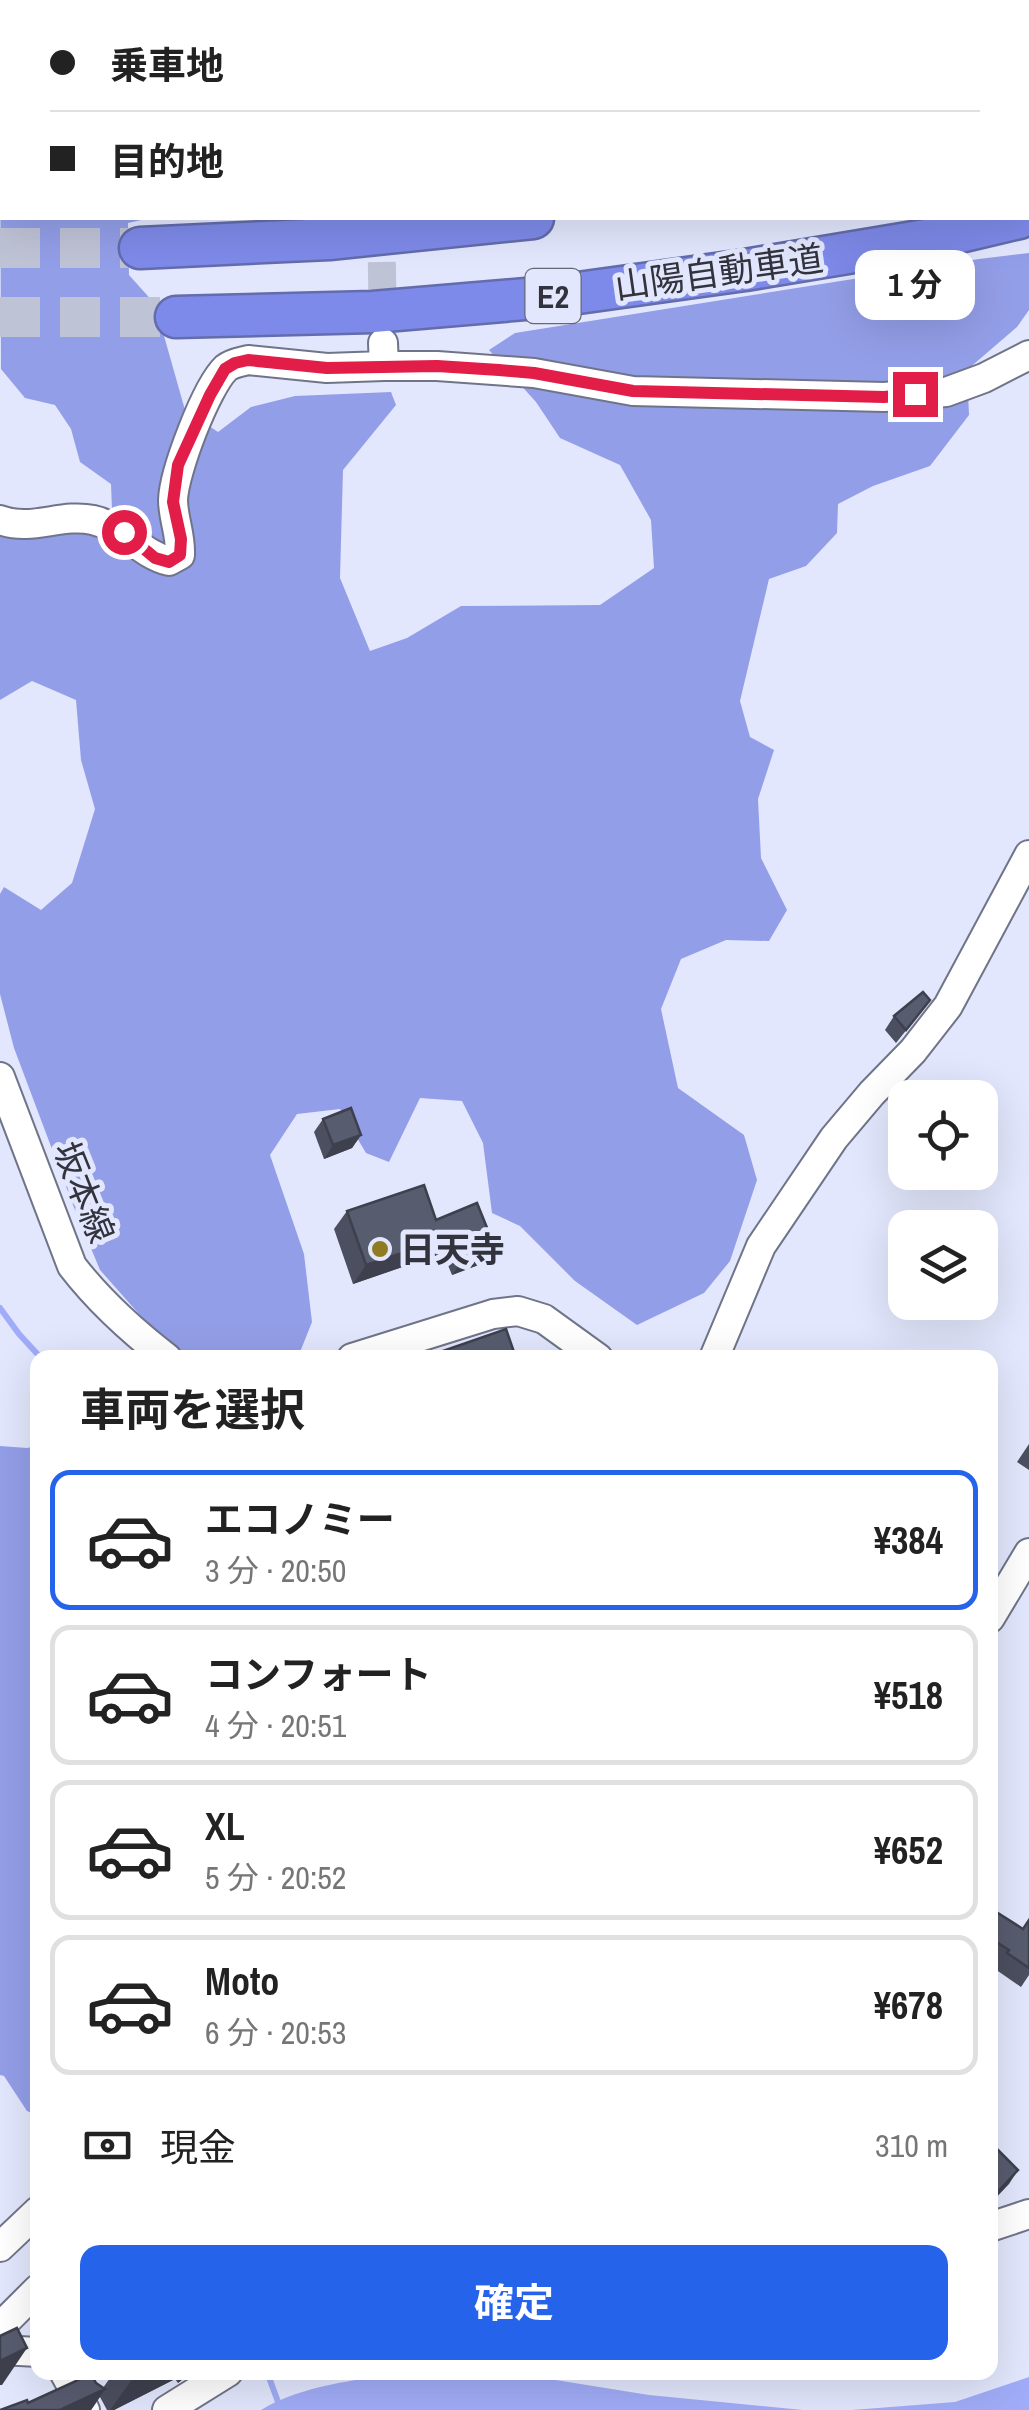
<!DOCTYPE html>
<html lang="ja">
<meta charset="utf-8">
<style>
body{margin:0;font-family:"Archivo Narrow","Noto Sans JP",sans-serif;background:#f2f2f2;color:#222;height:100vh;display:flex;flex-direction:column;font-size:38px;white-space:nowrap}
*{box-sizing:border-box;margin:0}
p{font-size:32px;color:#767676}
.icon{flex:none;width:55px;height:55px;fill:none;stroke:currentColor;stroke-width:2;stroke-linecap:round;stroke-linejoin:round}
.map{position:relative;flex:1;overflow:hidden}
.sheet{position:absolute;left:30px;top:1350px;width:968px;height:1030px;display:flex;flex-direction:column;background:#fff;border-radius:20px;box-shadow:0 10px 40px #0002}
.sheet>*{flex:none}
.hud{position:absolute;left:0px;top:0px;width:1030px;height:220px;box-shadow:0 10px 40px #0002;display:grid;align-content:center;height:220px;padding:0 50px;background:#fff}
.controls{position:absolute;left:888px;top:1080px;display:grid;gap:20px}
.controls a{display:grid;place-items:center;width:110px;height:110px;border-radius:20px;background:#fff;box-shadow:0 10px 40px #0002;font-size:50px}
.end{position:absolute;width:45px;height:45px;margin:-22px;border:12px solid #e11d48;background:#fff;box-shadow:0 0 0 5px #fff}
.from{border-radius:50%}
.bubble{position:absolute;height:70px;border-radius:20px;background:#fff;box-shadow:0 10px 40px #0002;font-size:32px;font-weight:700;line-height:70px;text-align:center}
.hud b{display:flex;align-items:center;gap:35px;height:95px;font-size:38px}
.hud b+b{border-top:2px solid #e0e0e0}
.hud i{width:25px;height:25px;background:#222}
ul{padding:0;list-style:none}
li{display:flex;align-items:center;gap:30px;height:140px;margin:0 20px 15px;padding:0 30px;border:5px solid #e0e0e0;border-radius:20px}
li div{flex:1}
li b{display:block;font-size:38px}
li em{font-style:normal;font-weight:700}
li.active{border-color:#2563eb}
li>.icon{width:90px;height:90px;stroke-width:1.5}
h2{padding:0 50px;font-size:45px;line-height:120px}
.pay{display:flex;align-items:center;gap:25px;height:110px;padding:0 50px;font-size:38px}
.pay p{margin-inline-start:auto}
.primary-button{display:flex;gap:20px;margin-top:auto;padding:20px 50px}
.primary-button a{flex:1;height:115px;border-radius:20px;background:#2563eb;color:#fff;font-size:40px;font-weight:700;line-height:115px;text-align:center}
.map>svg:first-child{display:block}
</style>
<div class="map">
<svg width="1029" height="2410" viewBox="0 0 1029 2410">
<rect width="100%" height="100%" fill="#e2e7fd"/>
<g fill="#939ee8">
<path d="M 19,0 L 1029,0 L 1029,61 L 1028,2 L 18,2 Z"/>
<path d="M 2,71 L 2,218 L 150,218 L 128,223 L 129,275 L 155,304 L 185,410 L 218,432 L 251,407 L 295,396 L 391,392 L 396,405 L 343,470 L 340,578 L 370,651 L 407,638 L 461,606 L 600,605 L 654,568 L 651,520 L 620,465 L 560,438 L 536,402 L 489,350 L 515,333 L 979,259 L 1029,253 L 1029,310 L 1017,327 L 967,370 L 969,415 L 930,466 L 873,486 L 838,504 L 837,533 L 806,566 L 769,579 L 740,701 L 750,737 L 774,750 L 758,799 L 761,858 L 787,910 L 769,941 L 726,940 L 681,959 L 661,1009 L 678,1088 L 744,1135 L 757,1180 L 730,1261 L 704,1293 L 637,1325 L 575,1281 L 520,1226 L 492,1213 L 483,1143 L 462,1101 L 420,1098 L 389,1162 L 366,1153 L 340,1109 L 297,1114 L 270,1155 L 304,1254 L 312,1322 L 298,1357 L 189,1357 L 154,1331 L 100,1270 L 73,1205 L 14,1048 L 0,994 L 0,894 L 4,887 L 41,910 L 72,883 L 95,809 L 81,760 L 76,700 L 32,681 L 0,700 L 0,527 L 70,525 L 112,510 L 111,484 L 80,462 L 71,429 L 55,405 L 25,398 L 1,369 L 0,74 Z"/>
<path d="M 0,1446 L 27,1448 L 37,1446 L 37,2115 L 27,2111 L 4,2076 L 0,2075 Z"/>
</g>
<g fill="#a0acf7">
<path d="M 402,2372 L 512,2373 L 649,2395 L 803,2410 L 261,2410 C 302,2385 355,2381 402,2372 Z"/>
<path d="M 1029,2377 L 1029,2410 L 852,2410 L 955,2402 Z"/>
</g>
<g fill="none" stroke-linecap="round" stroke-linejoin="round">
<g stroke="#a0acf7" stroke-width="6">
<path d="M 0,1308 L 19,1334 L 41,1358"/>
<path d="M 267,2372 L 281,2410"/>
</g>
<path stroke="#bfc3d6" stroke-width="28" stroke-dasharray="28 14" stroke-linecap="butt" d="M 381,220 L 383,327"/>
<g stroke="#bfc3d6" stroke-width="40" stroke-dasharray="40 20" stroke-linecap="butt">
<path d="M 0,248 L 140,248"/>
<path d="M 0,317 L 176,317"/>
</g>
<defs>
<g id="minor">
<path d="M 1028,83 L 1029,83"/>
<path d="M 384,366 L 437,366 L 534,373 L 633,391 L 884,397 L 946,392 L 984,378 L 1029,355"/>
<path d="M 0,520 C 32,532 61,513 93,520 C 124,527 140,554 169,561 L 180,555 C 181,535 173,518 173,500 C 174,472 206,387 226,368 C 232,363 240,362 248,360 L 327,368 L 384,366 L 383,343"/>
<path d="M 0,1077 L 72,1266 C 99,1301 132,1331 167,1358"/>
<path d="M 352,1358 L 493,1314 L 518,1311 L 544,1319 L 598,1358"/>
<path d="M 714,1358 L 761,1246 L 834,1138 L 872,1093 L 913,1051 L 948,1006 L 1029,855"/>
<path d="M 990,1618 L 1029,1553"/>
<path d="M 990,2227 L 1029,2214"/>
<path d="M 0,2247 L 38,2211"/>
<path d="M 0,2327 L 38,2289"/>
<path d="M 0,2350 L 38,2352"/>
<path d="M 64,2372 L 85,2410"/>
<path d="M 167,2410 L 228,2372"/>
</g>
<g id="highway">
<path d="M 1028,122 L 1029,121"/>
<path d="M 140,248 L 329,239 L 533,218"/>
<path d="M 176,317 L 373,312 L 549,297 L 745,270 L 926,240 L 1019,218"/>
</g>
</defs>
<use href="#minor" stroke="#707488" stroke-width="32"/>
<use href="#highway" stroke="#636cac" stroke-width="45"/>
<use href="#minor" stroke="#fff" stroke-width="28"/>
<use href="#highway" stroke="#7e8ae9" stroke-width="40"/>
</g>
<g fill="#4c4f5f">
<path d="M 920,1013 L 896,1043 L 885,1030 L 894,1016 Z"/>
<path d="M 323,1119 L 361,1135 L 352,1148 L 324,1159 L 314,1132 Z"/>
<path d="M 477,1203 L 481,1264 L 452,1275 L 443,1253 L 353,1284 L 334,1229 L 347,1211 L 436,1220 Z"/>
<path d="M 1029,1444 L 1029,1470 L 1017,1462 Z"/>
<path d="M 990,1908 L 1023,1929 L 1029,1920 L 1029,1975 L 1021,1987 L 995,1969 L 997,1966 L 990,1961 Z"/>
<path d="M 114,2372 L 191,2372 L 178,2383 L 175,2379 L 114,2410 L 107,2410 L 100,2397 L 91,2410 L 0,2410 L 96,2383 L 103,2388 Z"/>
</g>
<g fill="#3e404e">
<path d="M 361,1135 L 352,1148 L 324,1159 L 333,1145 Z"/>
<path d="M 456,1235 L 443,1253 L 353,1284 L 366,1265 Z"/>
<path d="M 494,1245 L 481,1264 L 452,1275 L 465,1257 Z"/>
<path d="M 1018,2170 L 1009,2184 L 990,2204 L 990,2200 Z"/>
<path d="M 27,2348 L 2,2385 L 0,2385 L 0,2361 Z"/>
<path d="M 143,2372 L 179,2372 L 175,2379 L 114,2410 L 110,2410 L 133,2378 Z"/>
<path d="M 185,2372 L 191,2372 L 178,2383 Z"/>
<path d="M 105,2389 L 91,2410 L 60,2410 Z"/>
</g>
<g fill="#585c6f" stroke="#3e404e" stroke-width="2.5">
<path d="M 923,992 L 930,1000 L 906,1030 L 894,1016 Z"/>
<path d="M 351,1108 L 361,1135 L 333,1145 L 323,1119 Z"/>
<path d="M 424,1185 L 436,1220 L 477,1203 L 494,1245 L 465,1257 L 456,1235 L 366,1265 L 347,1211 Z"/>
<path d="M 506,1329 L 514,1352 L 499,1358 L 435,1358 L 434,1354 Z"/>
<path d="M 990,1908 L 1023,1929 L 1029,1920 L 1029,1968 L 1007,1953 L 1009,1950 L 990,1938 Z"/>
<path d="M 998,2150 L 1018,2170 L 990,2200 L 990,2158 Z"/>
<path d="M 17,2328 L 27,2348 L 0,2361 L 0,2336 Z"/>
<path d="M 91,2374 L 96,2383 L 105,2389 L 60,2410 L 0,2410 L 27,2400 L 28,2403 Z"/>
</g>
<g fill="none" stroke-linecap="round" stroke-linejoin="round">
<path stroke="#e11d48" stroke-width="12" d="M 124,532 L 155,558 L 169,562 L 180,555 L 181,539 L 173,502 L 178,465 L 210,395 L 225,369 L 235,363 L 248,360 L 327,368 L 437,366 L 499,370 L 534,373 L 633,391 L 884,397 L 915,394"/>
</g>
<circle fill="#8f7c22" stroke="#e2e7fd" stroke-width="4" cx="380" cy="1249" r="10"/>
<g text-anchor="middle" dominant-baseline="central" stroke-width="10" stroke-linejoin="round" paint-order="stroke">
<rect fill="#e2e7fd" stroke="#676976" stroke-width="2.5" x="525.5" y="269" width="55" height="54" rx="8"/>
<g font-size="32" font-weight="bold" fill="#32333c">
<text x="553" y="296">E2</text>
</g>
<g font-size="35" fill="#32333c" stroke="#e2e7fd">
<text transform="translate(719 272) rotate(-8)">山陽自動車道</text>
<text transform="translate(84 1192) rotate(68)">坂本線</text>
</g>
<g font-size="35" font-weight="bold" fill="#32333c" stroke="#e2e7fd" text-anchor="start">
<text x="400" y="1249">日天寺</text>
</g>
</g>
</svg>
<div class="controls">
<a><svg class="icon" aria-label="locate" viewBox="0 0 24 24"><circle cx="12" cy="12" r="6"/><path d="M12 2v4M12 18v4M2 12h4M18 12h4"/></svg></a>
<a><svg class="icon" aria-label="layers" viewBox="0 0 24 24"><path d="M12 4l9 5-9 5-9-5zM3 14l9 5 9-5"/></svg></a>
</div>
<i class="end from" style="left:124px;top:532px"></i>
<i class="end" style="left:915px;top:394px"></i>
<div class="bubble" style="left:855px;top:250px;width:120px">1 分</div>
<div class="hud">
<b><i class="from"></i>乗車地</b>
<b><i></i>目的地</b>
</div>
<section class="sheet">
<h2>車両を選択</h2>
<ul>
<li class="active"><svg class="icon" aria-label="car" viewBox="0 0 24 24"><path d="M5 17H2v-5l4-1 3-4h7l3 4 3 1v5h-3M9 17h6M6 11h13"/><circle cx="7" cy="17" r="2"/><circle cx="17" cy="17" r="2"/></svg><div><b>エコノミー</b><p>3 分 · 20:50</p></div><em>¥384</em></li>
<li><svg class="icon" aria-label="car" viewBox="0 0 24 24"><path d="M5 17H2v-5l4-1 3-4h7l3 4 3 1v5h-3M9 17h6M6 11h13"/><circle cx="7" cy="17" r="2"/><circle cx="17" cy="17" r="2"/></svg><div><b>コンフォート</b><p>4 分 · 20:51</p></div><em>¥518</em></li>
<li><svg class="icon" aria-label="car" viewBox="0 0 24 24"><path d="M5 17H2v-5l4-1 3-4h7l3 4 3 1v5h-3M9 17h6M6 11h13"/><circle cx="7" cy="17" r="2"/><circle cx="17" cy="17" r="2"/></svg><div><b>XL</b><p>5 分 · 20:52</p></div><em>¥652</em></li>
<li><svg class="icon" aria-label="car" viewBox="0 0 24 24"><path d="M5 17H2v-5l4-1 3-4h7l3 4 3 1v5h-3M9 17h6M6 11h13"/><circle cx="7" cy="17" r="2"/><circle cx="17" cy="17" r="2"/></svg><div><b>Moto</b><p>6 分 · 20:53</p></div><em>¥678</em></li>
</ul>
<div class="pay"><svg class="icon" aria-label="cash" viewBox="0 0 24 24"><path d="M3 7h18v10H3z"/><circle cx="12" cy="12" r="2"/></svg>現金<p>310 m</p></div>
<div class="primary-button"><a>確定</a></div>
</section>
</div>
